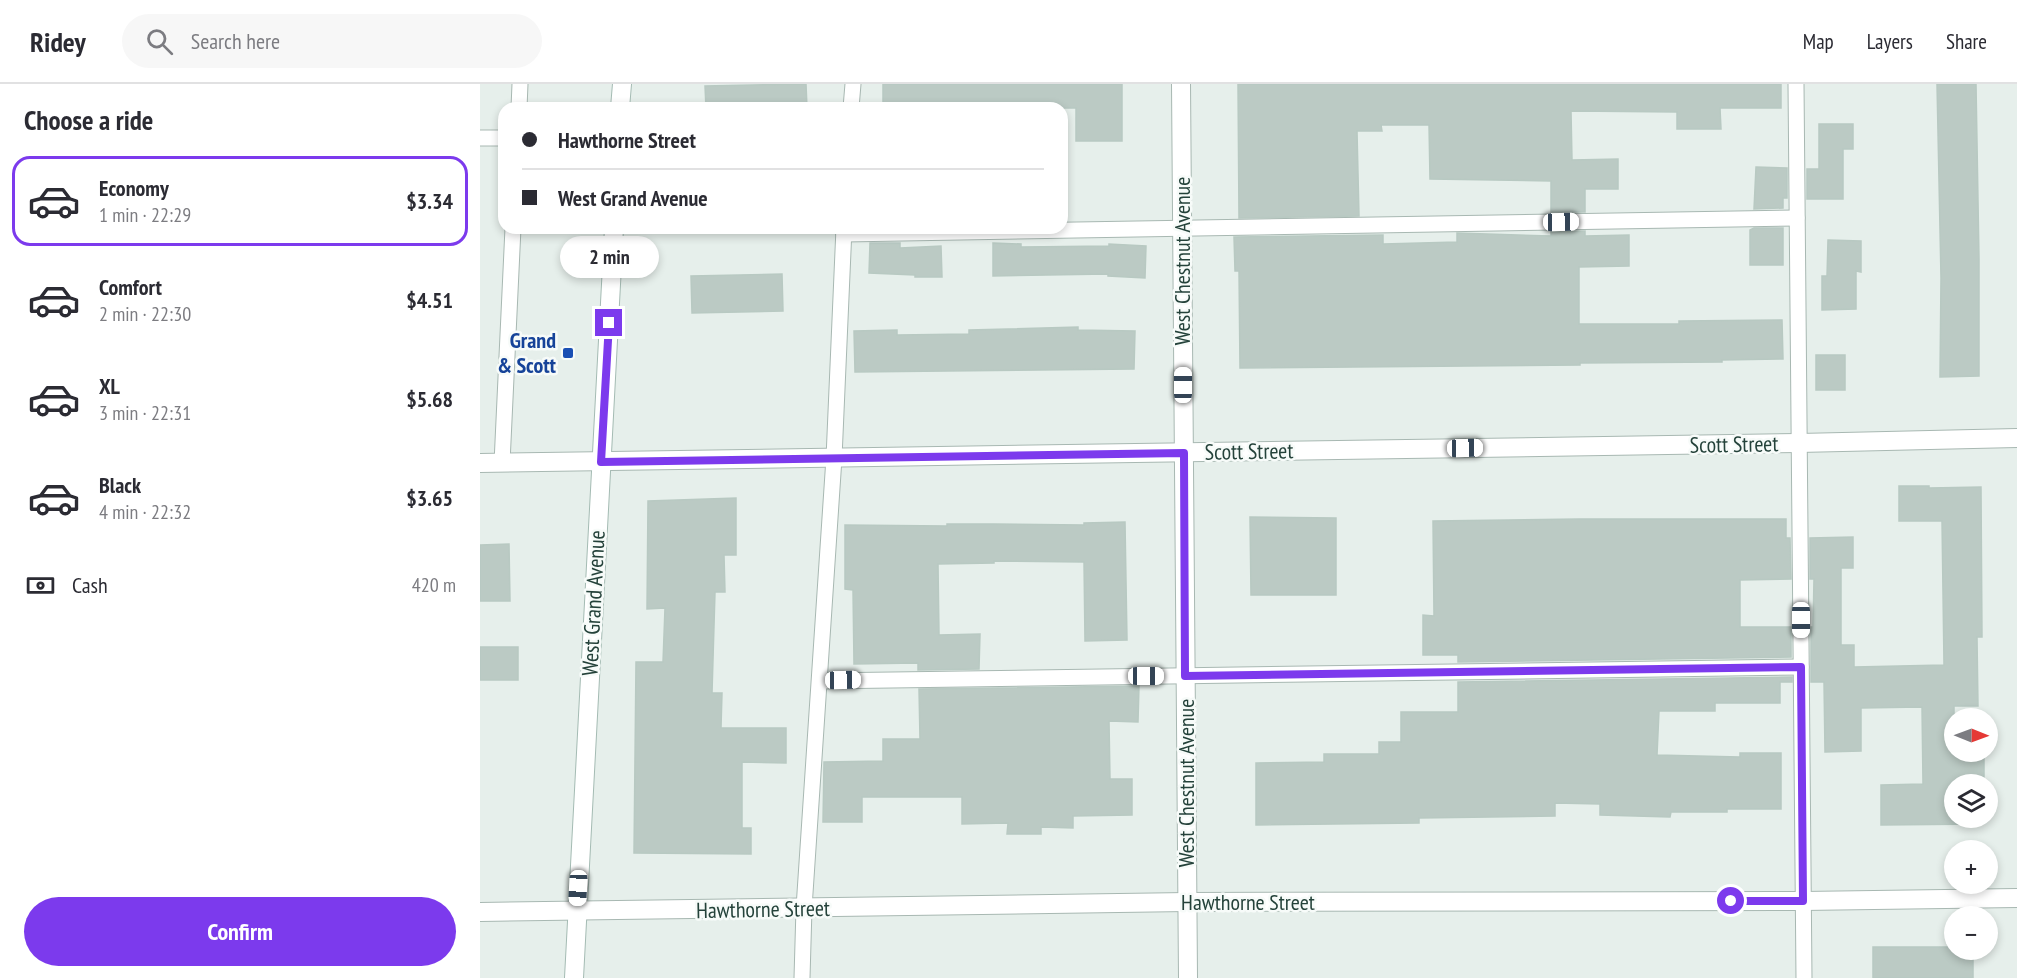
<!DOCTYPE html>
<meta charset="utf-8">
<style>
body{margin:0;font-family:"PT Sans Narrow",sans-serif;background:#f7f7f7;color:#2b2b33;height:100vh;display:flex;flex-direction:column;font-size:22px;white-space:nowrap}
*{box-sizing:border-box;margin:0}
p{font-size:20px;color:#7c7c81}
.icon{flex:none;width:33px;height:33px;fill:none;stroke:currentColor;stroke-width:2;stroke-linecap:round;stroke-linejoin:round}
.map{position:relative;flex:1;overflow:hidden}
.drawer{display:flex;flex-direction:column;background:#fff;width:480px}
.drawer>*{flex:none}
.banner{position:absolute;left:18px;top:18px;width:570px;height:132px;border-radius:18px;box-shadow:0 3px 9px #0003;display:grid;align-content:center;height:132px;padding:0 24px;background:#fff}
.needle{width:39px;rotate:91deg}
.fabs{position:absolute;left:1464px;top:624px;display:grid;gap:12px}
.fabs a{display:grid;place-items:center;width:54px;height:54px;border-radius:50%;background:#fff;box-shadow:0 3px 9px #0003;font-size:30px}
.end{position:absolute;width:27px;height:27px;margin:-14px;border:8px solid #7c3aed;background:#fff;box-shadow:0 0 0 3px #fff}
.from{border-radius:50%}
.bubble{position:absolute;height:42px;border-radius:21px;background:#fff;box-shadow:0 3px 9px #0003;font-size:20px;font-weight:600;line-height:42px;text-align:center}
.car{position:absolute;width:18px;height:36px;margin:-18px -9px;border-radius:8px;box-shadow:0 0 4px 2px #0007;background:linear-gradient(#fff 24%,#345 0 40%,#fff 0 76%,#345 0 86%,#fff 0)}
.banner b{display:flex;align-items:center;gap:21px;height:57px;font-size:22px}
.banner b+b{border-top:2px solid #e1e1e2}
.banner i{width:15px;height:15px;background:#2b2b33}
ul{padding:0;list-style:none}
li{display:flex;align-items:center;gap:18px;height:90px;margin:0 12px 9px;padding:0 12px;border:3px solid transparent;border-radius:18px}
li div{flex:1}
li b{display:block;font-size:22px}
li em{font-style:normal;font-weight:600}
li.on{border-color:#7c3aed}
li>.icon{width:54px;height:54px;stroke-width:1.5}
h2{padding:0 24px;font-size:27px;line-height:72px}
.pay{display:flex;align-items:center;gap:15px;height:66px;padding:0 24px;font-size:22px}
.pay p{margin-inline-start:auto}
.button{display:flex;gap:12px;margin-top:auto;padding:12px 24px}
.button a{flex:1;height:69px;border-radius:36px;background:#7c3aed;color:#fff;font-size:24px;font-weight:600;line-height:69px;text-align:center}
header{display:flex;align-items:center;gap:36px;box-sizing:border-box;height:84px;padding:0 30px;background:#fff;border-bottom:2px solid #e1e1e2}
header strong{font-size:28px}
nav{display:flex;gap:33px;margin-inline-start:auto;font-size:21px}
.search{width:420px;height:54px;background:#f7f7f7;display:flex;align-items:center;gap:15px;box-sizing:border-box;padding:0 21px;border-radius:33px;color:#7c7c81;font-size:22px}
main{display:flex;flex:1;min-height:0}
.map>svg:first-child{display:block}
</style>
<header>
<strong>Ridey</strong>
<div class="search"><svg class="icon" aria-label="search" viewBox="0 0 24 24"><circle cx="10" cy="10" r="6"/><path d="M15 15l6 6"/></svg>Search here</div>
<nav><a>Map</a><a>Layers</a><a>Share</a></nav>
</header>
<main>
<section class="drawer">
<h2>Choose a ride</h2>
<ul>
<li class="on"><svg class="icon" aria-label="car" viewBox="0 0 24 24"><path d="M5 17H2v-5l4-1 3-4h7l3 4 3 1v5h-3M9 17h6M6 11h13"/><circle cx="7" cy="17" r="2"/><circle cx="17" cy="17" r="2"/></svg><div><b>Economy</b><p>1 min · 22:29</p></div><em>$3.34</em></li>
<li><svg class="icon" aria-label="car" viewBox="0 0 24 24"><path d="M5 17H2v-5l4-1 3-4h7l3 4 3 1v5h-3M9 17h6M6 11h13"/><circle cx="7" cy="17" r="2"/><circle cx="17" cy="17" r="2"/></svg><div><b>Comfort</b><p>2 min · 22:30</p></div><em>$4.51</em></li>
<li><svg class="icon" aria-label="car" viewBox="0 0 24 24"><path d="M5 17H2v-5l4-1 3-4h7l3 4 3 1v5h-3M9 17h6M6 11h13"/><circle cx="7" cy="17" r="2"/><circle cx="17" cy="17" r="2"/></svg><div><b>XL</b><p>3 min · 22:31</p></div><em>$5.68</em></li>
<li><svg class="icon" aria-label="car" viewBox="0 0 24 24"><path d="M5 17H2v-5l4-1 3-4h7l3 4 3 1v5h-3M9 17h6M6 11h13"/><circle cx="7" cy="17" r="2"/><circle cx="17" cy="17" r="2"/></svg><div><b>Black</b><p>4 min · 22:32</p></div><em>$3.65</em></li>
</ul>
<div class="pay"><svg class="icon" aria-label="cash" viewBox="0 0 24 24"><path d="M3 7h18v10H3z"/><circle cx="12" cy="12" r="2"/></svg>Cash<p>420 m</p></div>
<div class="button"><a>Confirm</a></div>
</section>
<div class="map">
<svg width="1537" height="894" viewBox="0 0 1537 894">
<rect width="100%" height="100%" fill="#e6efeb"/>
<g fill="#bbcac4" stroke="#b8c9c2" stroke-width="1.5">
<path d="M 326,0 L 327,24 L 226,24 L 225,2 Z"/>
<path d="M 403,0 L 642,0 L 642,57 L 596,57 L 596,24 L 403,24 Z"/>
<path d="M 758,0 L 1301,0 L 1301,24 L 1240,24 L 1241,45 L 1197,45 L 1197,28 L 1091,27 L 1092,76 L 1138,75 L 1138,105 L 1105,105 L 1105,128 L 1071,128 L 1071,97 L 950,95 L 949,41 L 901,41 L 902,47 L 877,47 L 879,132 L 759,134 Z"/>
<path d="M 1457,0 L 1496,0 L 1499,175 L 1499,292 L 1460,293 L 1461,194 Z"/>
<path d="M 1339,40 L 1373,40 L 1373,65 L 1363,65 L 1363,115 L 1327,115 L 1327,85 L 1339,85 Z"/>
<path d="M 1276,83 L 1307,84 L 1307,114 L 1303,114 L 1303,124 L 1274,125 Z"/>
<path d="M 1274,144 L 1303,144 L 1303,181 L 1270,181 L 1270,146 Z"/>
<path d="M 1105,147 L 1105,152 L 1149,151 L 1149,182 L 1099,183 L 1099,240 L 1199,240 L 1199,237 L 1302,236 L 1303,275 L 1242,276 L 1242,278 L 1100,279 L 1100,281 L 760,284 L 759,187 L 755,187 L 754,153 L 903,151 L 903,160 L 977,158 L 977,149 L 1071,152 L 1071,148 Z"/>
<path d="M 1348,156 L 1381,157 L 1381,188 L 1376,187 L 1376,225 L 1342,226 L 1342,192 L 1347,192 Z"/>
<path d="M 390,159 L 420,159 L 420,164 L 461,162 L 462,193 L 435,193 L 435,191 L 389,189 Z"/>
<path d="M 513,159 L 541,160 L 541,163 L 629,162 L 629,160 L 666,162 L 665,194 L 628,192 L 628,190 L 513,192 Z"/>
<path d="M 302,190 L 303,227 L 212,229 L 211,192 Z"/>
<path d="M 598,243 L 598,246 L 655,247 L 654,285 L 375,288 L 374,247 L 417,246 L 417,251 L 489,250 L 489,246 Z"/>
<rect x="1336" y="271" width="29" height="35"/>
<path d="M 1419,402 L 1449,402 L 1449,404 L 1501,403 L 1502,553 L 1497,553 L 1498,622 L 1474,622 L 1474,668 L 1504,668 L 1504,693 L 1502,693 L 1502,700 L 1474,700 L 1474,734 L 1502,734 L 1502,740 L 1401,741 L 1401,701 L 1443,700 L 1442,623 L 1381,624 L 1381,667 L 1345,668 L 1344,598 L 1331,598 L 1331,543 L 1333,543 L 1334,495 L 1330,495 L 1330,454 L 1373,453 L 1373,484 L 1361,484 L 1361,561 L 1374,561 L 1374,583 L 1464,581 L 1462,437 L 1419,437 Z"/>
<path d="M 256,414 L 256,471 L 244,471 L 245,508 L 235,508 L 232,609 L 242,609 L 241,644 L 306,644 L 306,679 L 262,678 L 262,744 L 271,744 L 271,770 L 154,769 L 156,578 L 183,578 L 185,524 L 167,525 L 168,417 Z"/>
<path d="M 770,433 L 856,434 L 856,511 L 771,511 Z"/>
<path d="M 1099,435 L 1306,435 L 1306,454 L 1310,454 L 1311,495 L 1260,496 L 1260,543 L 1311,543 L 1311,573 L 978,578 L 978,571 L 943,571 L 943,531 L 954,532 L 953,437 Z"/>
<path d="M 645,438 L 647,556 L 605,557 L 604,478 L 514,477 L 514,479 L 458,480 L 459,551 L 500,550 L 499,585 L 438,586 L 438,579 L 374,580 L 373,506 L 365,505 L 365,441 L 467,442 L 467,440 L 514,440 L 604,441 L 604,439 Z"/>
<path d="M 29,460 L 30,517 L 0,517 L 0,461 Z"/>
<rect x="0" y="563" width="38" height="33"/>
<path d="M 1312,593 L 1312,598 L 1300,598 L 1300,619 L 1235,619 L 1235,627 L 1179,627 L 1177,671 L 1260,673 L 1260,669 L 1301,669 L 1301,725 L 1247,725 L 1247,728 L 1191,728 L 1190,733 L 1120,731 L 1120,720 L 1075,719 L 1075,732 L 939,734 L 939,739 L 776,741 L 776,679 L 844,678 L 844,670 L 899,670 L 899,658 L 921,658 L 921,628 L 978,628 L 978,598 Z"/>
<path d="M 659,602 L 658,638 L 629,637 L 630,695 L 652,695 L 652,731 L 593,732 L 593,744 L 561,743 L 561,750 L 527,750 L 528,739 L 482,740 L 482,713 L 382,713 L 382,738 L 343,738 L 344,678 L 403,677 L 403,655 L 440,655 L 439,605 Z"/>
<path d="M 1393,863 L 1474,863 L 1474,866 L 1493,866 L 1493,894 L 1393,894 Z"/>
</g>
<g fill="none" stroke-linecap="round" stroke-linejoin="round">
<defs>
<g id="lane">
<path d="M 1316,0 L 1324,894"/>
<path d="M 39,24 L 40,0"/>
<path d="M 371,24 L 373,0"/>
<path d="M 0,54 L 24,54"/>
<path d="M 364,150 L 1317,134"/>
<path d="M 22,379 L 33,144"/>
<path d="M 340,597 L 1321,583"/>
<path d="M 322,894 L 324,824 L 354,374 L 364,144"/>
</g>
<g id="street">
<path d="M 701,0 L 708,894"/>
<path d="M 0,379 L 1319,359 L 1537,354"/>
<path d="M 0,828 L 707,818 L 1323,817 L 1537,814"/>
</g>
<g id="secondary">
<path d="M 140,24 L 142,0"/>
<path d="M 94,894 L 134,144"/>
</g>
</defs>
<use href="#lane" stroke="#a8b8b2" stroke-width="17"/>
<use href="#street" stroke="#a8b8b2" stroke-width="20"/>
<use href="#secondary" stroke="#a4bbb3" stroke-width="20"/>
<use href="#lane" stroke="#fff" stroke-width="15"/>
<use href="#street" stroke="#fff" stroke-width="18"/>
<use href="#secondary" stroke="#fff" stroke-width="18"/>
</g>
<g fill="none" stroke-linecap="round" stroke-linejoin="round">
<path stroke="#7c3aed" stroke-width="8" d="M 129,239 L 121,378 L 704,369 L 705,592 L 1321,583 L 1323,817 L 1251,817"/>
</g>
<rect fill="#1a4fb4" stroke="#f7fbf9" stroke-width="2" x="82" y="263" width="12" height="12" rx="3"/>
<g text-anchor="middle" dominant-baseline="central" stroke-width="5" stroke-linejoin="round" paint-order="stroke">
<g font-size="22" fill="#24423a" stroke="#f7fbf9">
<text transform="translate(702 177) rotate(-90)">West Chestnut Avenue</text>
<text transform="translate(1254 360) rotate(-1)">Scott Street</text>
<text transform="translate(769 367) rotate(-1)">Scott Street</text>
<text transform="translate(113 519) rotate(-87)">West Grand Avenue</text>
<text transform="translate(706 699) rotate(-90)">West Chestnut Avenue</text>
<text x="768" y="818">Hawthorne Street</text>
<text transform="translate(283 825) rotate(-1)">Hawthorne Street</text>
</g>
<g font-size="22" font-weight="bold" fill="#164399" stroke="#f7fbf9" text-anchor="end">
<text x="76" y="256">Grand<tspan x="76" dy="25">&amp; Scott</tspan></text>
</g>
</g>
</svg>
<div class="fabs">
<a><svg class="needle" viewBox="-14 -14 28 28"><path d="M0-13l5 13h-10z" fill="#e53935"/><path d="M0 13l5-13h-10z" fill="#7c7c81"/></svg></a>
<a><svg class="icon" aria-label="layers" viewBox="0 0 24 24"><path d="M12 4l9 5-9 5-9-5zM3 14l9 5 9-5"/></svg></a>
<a>+</a>
<a>−</a>
</div>
<i class="end from" style="left:1251px;top:817px"></i>
<i class="end" style="left:129px;top:239px"></i>
<div class="bubble" style="left:80px;top:152px;width:99px">2 min</div>
<i class="car" style="left:1081px;top:138px;rotate:89deg"></i>
<i class="car" style="left:703px;top:301px;rotate:0deg"></i>
<i class="car" style="left:985px;top:364px;rotate:89deg"></i>
<i class="car" style="left:1321px;top:536px;rotate:180deg"></i>
<i class="car" style="left:666px;top:592px;rotate:90deg"></i>
<i class="car" style="left:363px;top:596px;rotate:89deg"></i>
<i class="car" style="left:98px;top:804px;rotate:183deg"></i>
<div class="banner">
<b><i class="from"></i>Hawthorne Street</b>
<b><i></i>West Grand Avenue</b>
</div>
</div>
</main>
